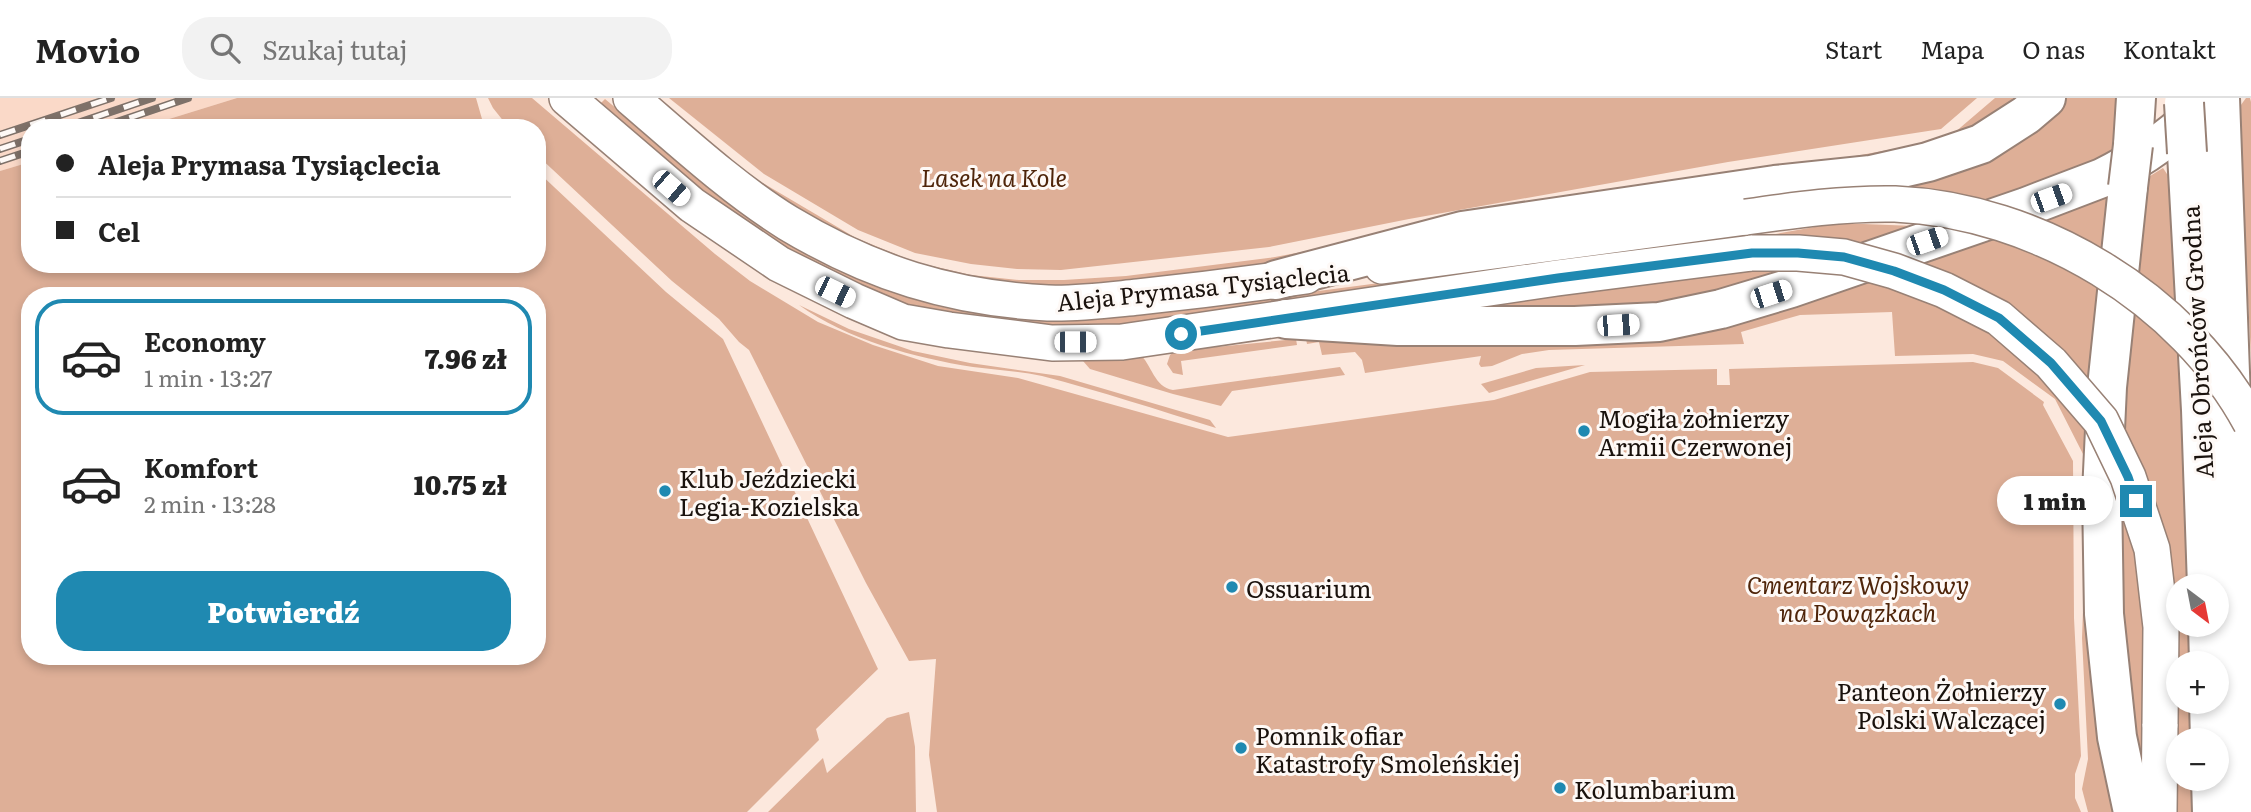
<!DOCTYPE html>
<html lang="pl">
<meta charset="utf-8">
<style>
body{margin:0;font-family:Literata,serif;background:#f2f2f2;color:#222;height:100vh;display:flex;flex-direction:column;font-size:26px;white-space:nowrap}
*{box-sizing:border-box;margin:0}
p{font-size:23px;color:#767676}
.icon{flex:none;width:38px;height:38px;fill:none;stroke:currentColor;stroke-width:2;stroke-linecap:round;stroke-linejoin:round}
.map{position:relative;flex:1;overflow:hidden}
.drawer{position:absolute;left:21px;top:189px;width:525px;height:378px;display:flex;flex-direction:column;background:#fff;border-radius:28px;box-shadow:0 4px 10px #0003}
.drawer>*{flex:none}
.top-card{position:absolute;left:21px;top:21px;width:525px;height:154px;border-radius:28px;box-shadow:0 4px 10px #0003;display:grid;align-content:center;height:154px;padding:0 35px;background:#fff}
.needle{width:46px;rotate:148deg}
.buttons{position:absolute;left:2166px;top:476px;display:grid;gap:14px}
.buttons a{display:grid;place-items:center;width:63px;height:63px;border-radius:50%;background:#fff;box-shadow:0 4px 10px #0003;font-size:35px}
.end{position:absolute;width:32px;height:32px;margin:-16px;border:9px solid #1f89b1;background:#fff;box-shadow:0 0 0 4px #fff}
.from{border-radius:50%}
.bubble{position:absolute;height:49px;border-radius:24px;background:#fff;box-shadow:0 4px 10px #0003;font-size:23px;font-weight:800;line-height:49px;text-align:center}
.car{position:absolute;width:21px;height:42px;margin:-21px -10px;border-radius:9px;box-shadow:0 0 5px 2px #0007;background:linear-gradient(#fff 24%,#345 0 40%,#fff 0 76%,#345 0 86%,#fff 0)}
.top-card b{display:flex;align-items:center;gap:24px;height:66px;font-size:26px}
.top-card b+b{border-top:2px solid #e0e0e0}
.top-card i{width:18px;height:18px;background:#222}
ul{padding:12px 0 0;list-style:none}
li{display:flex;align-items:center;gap:21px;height:116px;margin:0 14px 10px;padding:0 21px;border:4px solid transparent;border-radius:28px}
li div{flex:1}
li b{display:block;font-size:26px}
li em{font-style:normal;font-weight:800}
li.selected{border-color:#1f89b1}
li>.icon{width:63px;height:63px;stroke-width:1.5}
.cta{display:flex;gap:14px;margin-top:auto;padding:14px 35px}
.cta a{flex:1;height:80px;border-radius:28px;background:#1f89b1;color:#fff;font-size:28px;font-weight:800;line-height:80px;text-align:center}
header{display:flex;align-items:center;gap:42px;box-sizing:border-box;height:98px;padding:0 35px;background:#fff;border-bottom:2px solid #e0e0e0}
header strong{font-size:33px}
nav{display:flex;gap:38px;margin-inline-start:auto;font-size:24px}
.search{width:490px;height:63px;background:#f2f2f2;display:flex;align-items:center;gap:18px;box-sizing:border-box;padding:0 24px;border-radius:28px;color:#767676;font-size:26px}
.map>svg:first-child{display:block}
</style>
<header>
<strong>Movio</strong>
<div class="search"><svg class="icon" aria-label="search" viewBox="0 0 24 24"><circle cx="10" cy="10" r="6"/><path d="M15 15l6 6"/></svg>Szukaj tutaj</div>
<nav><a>Start</a><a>Mapa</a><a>O nas</a><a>Kontakt</a></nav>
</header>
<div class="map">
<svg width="2251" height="714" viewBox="0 0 2251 714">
<rect width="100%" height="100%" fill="#fce8dd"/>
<path fill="#fad9c8" d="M 0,0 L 237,0 L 140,30 L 30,30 L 30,64 L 0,73 Z"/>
<g fill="#deaf97" fill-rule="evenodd">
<path d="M 237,0 L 476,0 L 482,21 L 491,30 L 140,30 Z"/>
<path d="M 488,0 L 532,0 L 715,156 L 750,183 L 818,224 L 873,247 L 938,268 L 1018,280 L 1228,339 L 1494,302 L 1590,274 L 1717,271 L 1717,287 L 1730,287 L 1729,271 L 1973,264 L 1998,270 L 2044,304 L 2043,307 L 2073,363 L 2074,520 L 2081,658 L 2075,676 L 2075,700 L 2081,714 L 937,714 L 929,657 L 936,561 L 909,563 L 866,485 L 749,252 L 739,244 L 719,221 L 672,183 L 537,57 L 537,30 L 509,30 L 493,10 Z"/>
<path d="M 669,0 L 1977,0 L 1941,31 L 1728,64 L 1409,121 L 1269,149 L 1061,172 L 1017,171 L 971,166 L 915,155 L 858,132 L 764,76 Z"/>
<path d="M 1995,0 L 2024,0 L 1954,41 L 1840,64 L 1807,67 L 1947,41 Z"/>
<path d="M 2059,0 L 2123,0 L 2118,58 L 1983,107 L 1734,102 L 1920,75 Z"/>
<path d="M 2246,0 L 2250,0 L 2251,4 L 2251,258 L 2238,11 Z"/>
<path d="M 605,1 C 699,79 785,158 904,198 C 1034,242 1171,211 1303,195 C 1452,176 1601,154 1751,132 L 1753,140 L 1837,125 L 1915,128 L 1865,148 L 1128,226 C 1066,229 1003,230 942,216 C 865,199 791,158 728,111 C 684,79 643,40 601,5 Z"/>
<path d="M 30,64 L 30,166 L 537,166 L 537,73 L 666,194 L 723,241 L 878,571 L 816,631 L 819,642 L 747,714 L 0,714 L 0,73 ZM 30,198 L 537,198 L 537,558 L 30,558 Z"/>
<path d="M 2163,70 L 2167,76 L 2169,75 L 2171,96 L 2187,462 L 2188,488 L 2179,488 L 2179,527 L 2189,527 L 2190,565 L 2179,565 L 2179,604 L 2191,604 L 2192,642 L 2179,642 L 2179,681 L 2193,681 L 2194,714 L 2145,714 L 2117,511 L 2114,404 L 2142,83 Z"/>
<path d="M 756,81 L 856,140 L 915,164 L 971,177 L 1019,182 L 1064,182 L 1126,178 L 1275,159 L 1439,128 C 1378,142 1318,158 1257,168 C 1229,173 1201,175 1173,179 C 1086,190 993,194 909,165 C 853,145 804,116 756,81 Z"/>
<path d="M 2115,95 L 2083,356 L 2055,301 L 2003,263 L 1973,256 L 1895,258 L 1892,214 L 1800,217 L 1741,234 L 1744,246 L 1549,252 L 1522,256 L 1492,268 L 1481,269 L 1479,266 L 1481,258 L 1365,275 L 1362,262 L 1355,254 L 1322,257 L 1319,244 L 1307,246 L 1306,241 L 1609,242 Z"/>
<path d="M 1754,170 L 1782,171 L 1789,175 L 1659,210 L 1406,215 Z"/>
<path d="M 799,207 L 849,231 L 913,253 L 970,265 L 1060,278 L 1210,322 L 1216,330 C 1158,312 1100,293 1042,278 C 1019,273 996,272 973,269 C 915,260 846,241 799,207 Z"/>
<path d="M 1296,241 L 1297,247 L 1181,263 L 1183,277 L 1173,275 L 1167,266 L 1170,257 L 1173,254 L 1203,248 L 1206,250 Z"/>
<path d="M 1139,255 C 1152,267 1154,289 1173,292 L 1340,269 L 1345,277 L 1232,293 L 1221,308 L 1173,296 L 1090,271 L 1083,263 L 1086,260 Z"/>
<path d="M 1585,267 L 1489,295 L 1481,286 L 1536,270 Z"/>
<path d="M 2084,484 L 2086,530 L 2120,714 L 2088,714 L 2082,691 L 2088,661 L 2082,540 Z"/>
<path d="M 909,614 L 915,649 L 916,714 L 768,714 L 823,660 L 827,675 L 887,620 Z"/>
</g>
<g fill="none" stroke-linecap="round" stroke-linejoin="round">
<defs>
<g id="major">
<path d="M 567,0 L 692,107 L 779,166 L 854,203 L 903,224 L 949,232 L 1052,245 L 1122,244 L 1557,180 L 1752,155"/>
<path d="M 631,0 C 680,42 733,91 788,125 C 871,175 951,200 1048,205 C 1078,206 1108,202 1138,199 C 1194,193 1250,186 1306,178"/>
<path d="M 1382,168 L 1746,119"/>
<path d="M 2159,714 L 2160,626"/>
</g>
<g id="highway">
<path d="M 2220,0 L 2246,714"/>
<path d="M 2133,47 L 2136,0"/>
<path d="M 2187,55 L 2201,312 L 2207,488"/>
<path d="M 2128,89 L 2107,289 L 2102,395 L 2104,516 L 2117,639 L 2133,714"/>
<path d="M 1276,182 L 1462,133 L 1775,87 L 1871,77 L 1928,64 L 1981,46 L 2026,17 L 2046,0"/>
<path d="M 1286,221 L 1398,228 L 1575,228 L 1659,224 L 1721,211 L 1791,190 L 2026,109 L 2102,80 C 2143,60 2180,33 2212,0"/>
<path d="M 2208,527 L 2209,565"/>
<path d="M 2209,604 L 2210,642"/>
<path d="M 2211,681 L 2212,714"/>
</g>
</defs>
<use href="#major" stroke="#988175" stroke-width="38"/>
<use href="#highway" stroke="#988175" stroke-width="42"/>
<use href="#major" stroke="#fff" stroke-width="35"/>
<use href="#highway" stroke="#fff" stroke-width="38"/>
<defs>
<g id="rail">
<path d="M 63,30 L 152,0"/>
<path d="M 99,30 L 188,0"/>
<path d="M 0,37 L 111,0"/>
<path d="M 0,51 L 30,41"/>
<path d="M 0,63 L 30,53"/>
</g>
</defs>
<use href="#rail" stroke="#7e7169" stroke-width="8"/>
<use href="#rail" stroke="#fef9f6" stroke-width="5" stroke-dasharray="16" stroke-linecap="butt"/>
<defs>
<g id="major-bridge">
<path d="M 1746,119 C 1795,112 1845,105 1895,106 C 2037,112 2184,200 2251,325"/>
<path d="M 1752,155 L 1798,155 L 1844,159 L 1894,173 L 1944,192 L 1999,220 L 2051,265 L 2101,323 L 2128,379 L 2152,451 L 2161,529 L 2160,626"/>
</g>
<g id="highway-bridge">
<path d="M 2184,5 L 2187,55"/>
<path d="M 2128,89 L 2133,47"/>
</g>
</defs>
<use href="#major-bridge" stroke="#988175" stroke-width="38" stroke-linecap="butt"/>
<use href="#highway-bridge" stroke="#988175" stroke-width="42" stroke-linecap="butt"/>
<use href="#major-bridge" stroke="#fff" stroke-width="35"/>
<use href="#highway-bridge" stroke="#fff" stroke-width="38"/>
</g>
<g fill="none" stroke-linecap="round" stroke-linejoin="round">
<path stroke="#1f89b1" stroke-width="9" d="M 1181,236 L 1558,180 L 1752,155 L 1798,155 L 1844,159 L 1894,173 L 1944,192 L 1999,220 L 2051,265 L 2101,323 L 2128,379 L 2136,403"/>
</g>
<g fill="#1f89b1" stroke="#fef9f6" stroke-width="2.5">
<circle cx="1584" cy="333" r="7"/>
<circle cx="665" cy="393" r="7"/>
<circle cx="1232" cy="489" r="7"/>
<circle cx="2060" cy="606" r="7"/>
<circle cx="1241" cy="650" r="7"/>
<circle cx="1560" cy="690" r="7"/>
</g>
<g text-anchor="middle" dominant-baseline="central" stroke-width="6" stroke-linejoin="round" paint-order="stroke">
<g font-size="24" font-style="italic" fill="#4f250a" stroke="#fef9f6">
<text x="994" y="78">Lasek na Kole</text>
<text x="1858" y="485">Cmentarz Wojskowy<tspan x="1858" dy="28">na Powązkach</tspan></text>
</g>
<g font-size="24" fill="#1a120d" stroke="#fef9f6">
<text transform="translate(1203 188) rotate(-6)">Aleja Prymasa Tysiąclecia</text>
<text transform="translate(2196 244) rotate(-93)">Aleja Obrońców Grodna</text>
</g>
<g font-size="24" fill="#1a120d" stroke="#fef9f6" text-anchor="start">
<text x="1598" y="319">Mogiła żołnierzy<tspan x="1598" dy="28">Armii Czerwonej</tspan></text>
<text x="679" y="379">Klub Jeździecki<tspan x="679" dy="28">Legia-Kozielska</tspan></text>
<text x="1246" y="489">Ossuarium</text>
<text x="2046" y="592" text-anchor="end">Panteon Żołnierzy<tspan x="2046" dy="28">Polski Walczącej</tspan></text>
<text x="1255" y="636">Pomnik ofiar<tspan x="1255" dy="28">Katastrofy Smoleńskiej</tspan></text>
<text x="1574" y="690">Kolumbarium</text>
</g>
</g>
</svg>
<div class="buttons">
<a><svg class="needle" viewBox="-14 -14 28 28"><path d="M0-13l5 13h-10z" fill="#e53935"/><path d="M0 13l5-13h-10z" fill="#767676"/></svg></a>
<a>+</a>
<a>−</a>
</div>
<i class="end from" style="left:1181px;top:236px"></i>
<i class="end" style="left:2136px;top:403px"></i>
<div class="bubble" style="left:1997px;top:378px;width:116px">1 min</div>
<i class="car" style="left:671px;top:90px;rotate:131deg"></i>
<i class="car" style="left:2051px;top:100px;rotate:70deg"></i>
<i class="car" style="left:1927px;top:143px;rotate:71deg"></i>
<i class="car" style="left:835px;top:194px;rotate:116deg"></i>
<i class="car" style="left:1771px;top:196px;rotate:72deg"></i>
<i class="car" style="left:1618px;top:227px;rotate:86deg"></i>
<i class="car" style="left:1075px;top:244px;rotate:90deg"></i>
<div class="top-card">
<b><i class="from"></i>Aleja Prymasa Tysiąclecia</b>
<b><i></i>Cel</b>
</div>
<section class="drawer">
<ul>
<li class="selected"><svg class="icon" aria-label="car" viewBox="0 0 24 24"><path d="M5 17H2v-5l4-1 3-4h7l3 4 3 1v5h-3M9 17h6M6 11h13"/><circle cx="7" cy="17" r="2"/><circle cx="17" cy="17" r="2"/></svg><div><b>Economy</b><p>1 min · 13:27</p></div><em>7.96 zł</em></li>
<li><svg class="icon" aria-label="car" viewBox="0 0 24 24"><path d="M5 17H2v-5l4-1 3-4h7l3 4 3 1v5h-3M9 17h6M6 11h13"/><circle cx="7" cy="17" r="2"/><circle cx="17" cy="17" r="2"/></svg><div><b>Komfort</b><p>2 min · 13:28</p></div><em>10.75 zł</em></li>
</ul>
<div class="cta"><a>Potwierdź</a></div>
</section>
</div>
